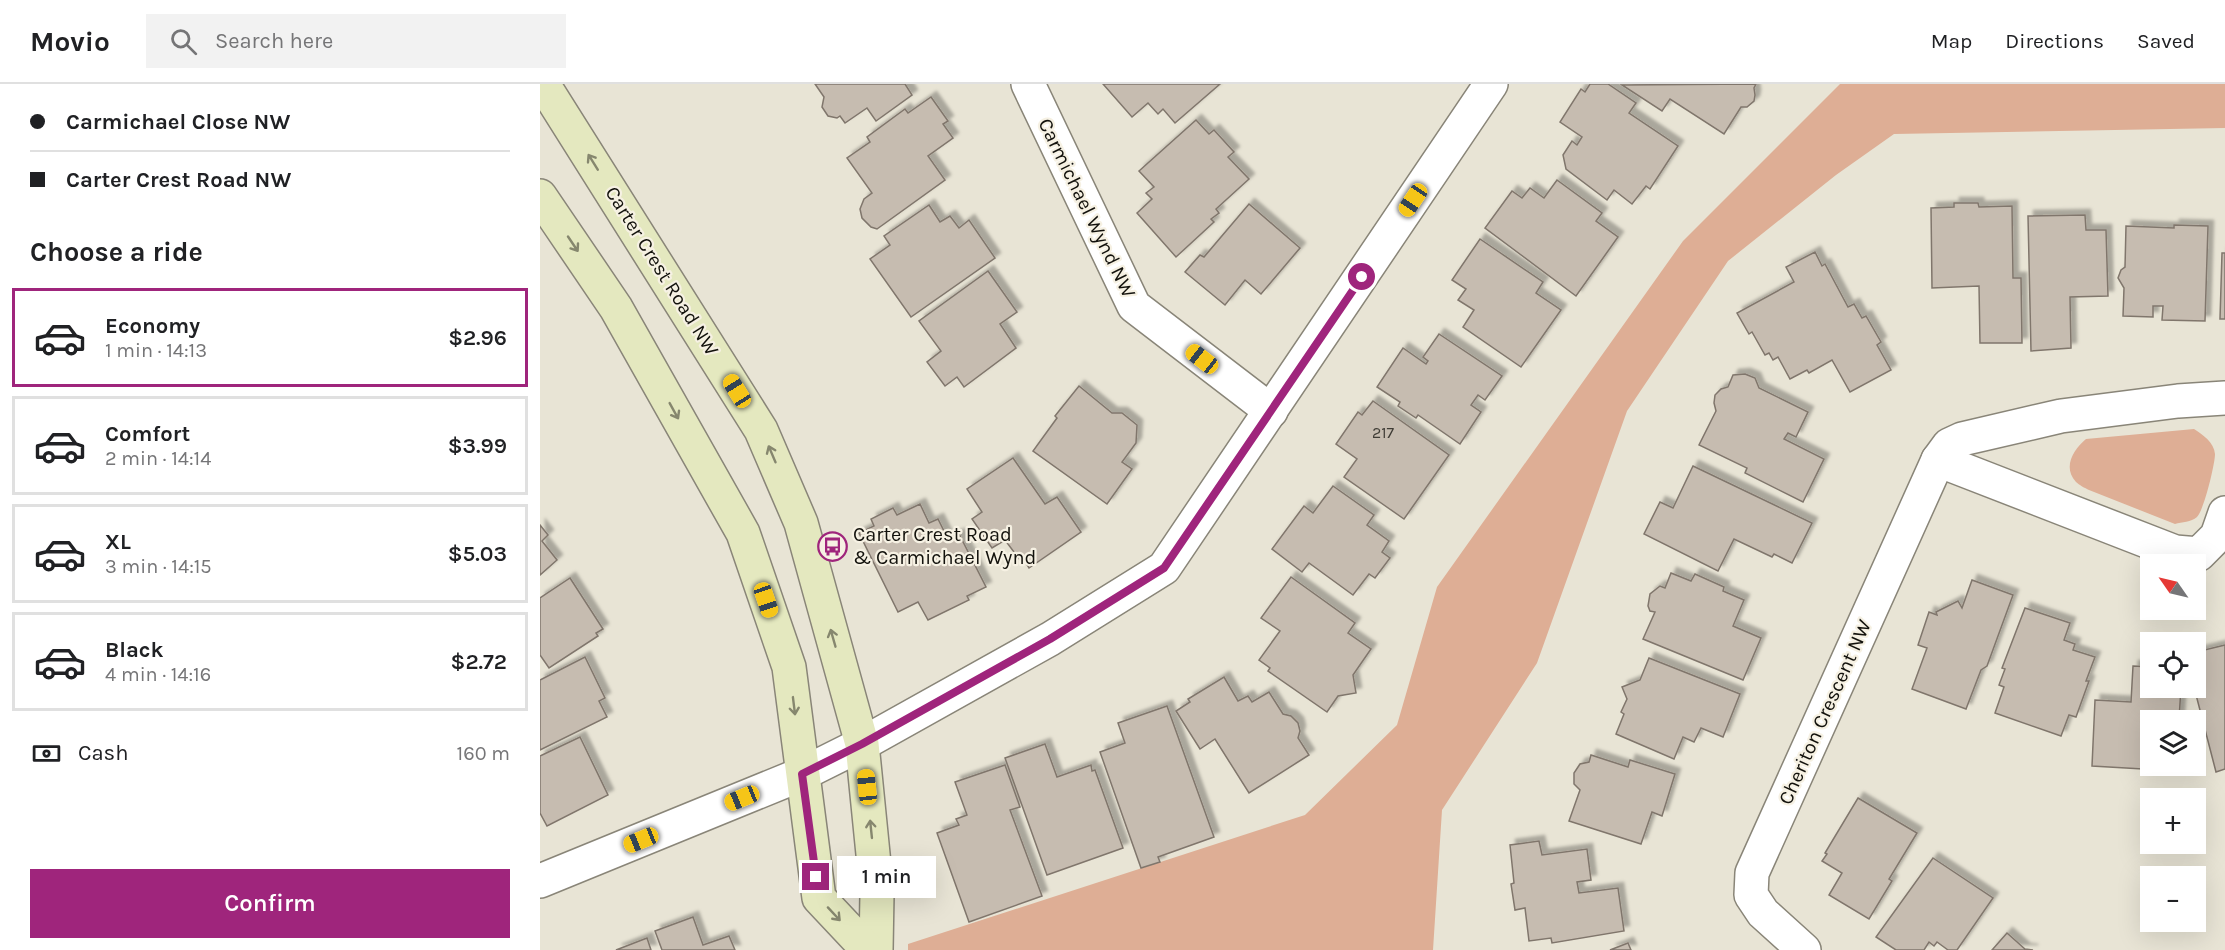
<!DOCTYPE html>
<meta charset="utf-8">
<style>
body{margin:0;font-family:Karla,sans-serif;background:#f2f2f2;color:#202124;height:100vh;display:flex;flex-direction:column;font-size:22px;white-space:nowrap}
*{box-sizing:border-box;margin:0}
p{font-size:20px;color:#757577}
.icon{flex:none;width:33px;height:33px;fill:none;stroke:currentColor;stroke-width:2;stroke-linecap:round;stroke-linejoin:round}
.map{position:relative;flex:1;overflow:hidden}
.details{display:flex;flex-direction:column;background:#fff;width:540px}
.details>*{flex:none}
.top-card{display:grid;align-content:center;height:132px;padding:0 30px;background:#fff}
.needle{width:39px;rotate:304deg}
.tools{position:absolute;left:1600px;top:470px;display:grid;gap:12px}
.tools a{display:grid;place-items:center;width:66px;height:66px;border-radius:0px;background:#fff;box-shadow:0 6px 24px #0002;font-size:30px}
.end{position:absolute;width:27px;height:27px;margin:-14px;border:8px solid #9f257c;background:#fff;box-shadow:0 0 0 3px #fff}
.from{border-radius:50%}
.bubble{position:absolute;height:42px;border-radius:0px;background:#fff;box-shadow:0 6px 24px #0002;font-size:20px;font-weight:600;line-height:42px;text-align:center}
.car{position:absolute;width:18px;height:36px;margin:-18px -9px;border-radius:8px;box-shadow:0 0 4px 2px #0007;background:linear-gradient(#f5c518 24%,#345 0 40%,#f5c518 0 76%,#345 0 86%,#f5c518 0)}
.top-card b{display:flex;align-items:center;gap:21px;height:57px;font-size:22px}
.top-card b+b{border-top:2px solid #e0e0e0}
.top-card i{width:15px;height:15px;background:#202124}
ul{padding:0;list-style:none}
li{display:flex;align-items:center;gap:18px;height:99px;margin:0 12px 9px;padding:0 18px;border:3px solid #e0e0e0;border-radius:0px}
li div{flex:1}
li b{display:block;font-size:22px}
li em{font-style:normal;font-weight:600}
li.current{border-color:#9f257c}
li>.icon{width:54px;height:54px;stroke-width:1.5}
h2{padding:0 30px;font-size:27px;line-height:72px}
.pay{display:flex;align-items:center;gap:15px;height:66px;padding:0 30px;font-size:22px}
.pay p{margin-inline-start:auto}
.action{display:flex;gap:12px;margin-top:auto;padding:12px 30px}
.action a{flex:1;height:69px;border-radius:0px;background:#9f257c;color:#fff;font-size:24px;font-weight:600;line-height:69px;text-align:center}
header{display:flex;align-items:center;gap:36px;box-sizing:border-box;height:84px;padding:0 30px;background:#fff;border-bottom:2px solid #e0e0e0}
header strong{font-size:28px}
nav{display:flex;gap:33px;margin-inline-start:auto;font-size:21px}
.search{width:420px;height:54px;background:#f2f2f2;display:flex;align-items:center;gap:15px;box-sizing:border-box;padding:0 21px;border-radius:0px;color:#757577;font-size:22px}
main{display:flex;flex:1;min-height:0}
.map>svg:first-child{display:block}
</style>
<header>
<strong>Movio</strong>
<div class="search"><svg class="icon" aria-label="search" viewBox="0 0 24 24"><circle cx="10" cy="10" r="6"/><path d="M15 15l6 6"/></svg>Search here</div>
<nav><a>Map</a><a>Directions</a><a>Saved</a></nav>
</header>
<main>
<section class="details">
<div class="top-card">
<b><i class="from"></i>Carmichael Close NW</b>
<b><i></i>Carter Crest Road NW</b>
</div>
<h2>Choose a ride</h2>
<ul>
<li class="current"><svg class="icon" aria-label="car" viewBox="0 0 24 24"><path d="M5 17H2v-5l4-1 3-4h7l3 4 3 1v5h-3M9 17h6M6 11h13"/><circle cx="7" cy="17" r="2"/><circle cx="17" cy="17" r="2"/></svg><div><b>Economy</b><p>1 min · 14:13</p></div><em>$2.96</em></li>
<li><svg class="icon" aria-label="car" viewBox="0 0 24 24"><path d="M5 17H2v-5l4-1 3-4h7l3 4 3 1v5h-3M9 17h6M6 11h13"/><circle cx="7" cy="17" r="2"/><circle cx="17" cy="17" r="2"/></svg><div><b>Comfort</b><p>2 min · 14:14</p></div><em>$3.99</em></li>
<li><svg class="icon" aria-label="car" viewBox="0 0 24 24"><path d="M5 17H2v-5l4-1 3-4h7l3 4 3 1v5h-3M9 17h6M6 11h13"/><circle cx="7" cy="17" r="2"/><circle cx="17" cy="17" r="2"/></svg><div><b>XL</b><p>3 min · 14:15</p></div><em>$5.03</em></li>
<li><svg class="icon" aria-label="car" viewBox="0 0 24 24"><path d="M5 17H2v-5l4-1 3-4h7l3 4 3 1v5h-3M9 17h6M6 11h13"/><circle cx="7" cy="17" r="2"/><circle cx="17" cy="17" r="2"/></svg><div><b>Black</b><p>4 min · 14:16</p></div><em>$2.72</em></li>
</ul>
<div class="pay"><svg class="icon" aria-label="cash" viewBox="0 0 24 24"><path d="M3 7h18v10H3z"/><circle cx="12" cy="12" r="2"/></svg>Cash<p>160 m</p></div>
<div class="action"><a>Confirm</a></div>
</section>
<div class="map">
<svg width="1685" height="866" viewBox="0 0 1685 866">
<defs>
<filter id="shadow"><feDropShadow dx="5.5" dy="-5.5" stdDeviation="1.5" flood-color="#0004"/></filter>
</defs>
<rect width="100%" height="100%" fill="#e8e4d5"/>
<g fill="#deae95">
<path d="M 1300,0 L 1685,0 L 1685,44 L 1354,50 L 1296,91 L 1188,177 L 1087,327 L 997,579 L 902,726 L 893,866 L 368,866 L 368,860 L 765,731 L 857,641 L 897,503 L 1143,157 Z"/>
<path d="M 1654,345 C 1663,351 1674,358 1675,370 C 1675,380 1664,426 1657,433 C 1651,438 1642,438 1635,440 L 1549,406 C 1545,404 1539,401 1536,398 C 1522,383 1534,365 1546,355 Z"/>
</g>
<g fill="#c6bcb0" stroke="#80766c" stroke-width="1.5" filter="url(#shadow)">
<path d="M 275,0 L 365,0 L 372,11 L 336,37 L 327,24 L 305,39 L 300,32 L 297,34 L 288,32 L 282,23 L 284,13 Z"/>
<path d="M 563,0 L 680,0 L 635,39 L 623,25 L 618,30 L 608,19 L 592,33 Z"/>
<path d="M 1050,0 L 1068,0 L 1096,19 L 1089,29 L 1138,62 L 1110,105 L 1106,102 L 1092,120 L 1074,106 L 1067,116 L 1026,85 L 1023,71 L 1032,57 L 1037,61 L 1042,53 L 1020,38 L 1041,5 L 1045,8 Z"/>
<path d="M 1216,0 L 1214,4 L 1215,11 L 1214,17 L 1207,23 L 1201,23 L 1184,50 L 1130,15 L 1122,27 L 1082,1 Z"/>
<path d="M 391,13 L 408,37 L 403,40 L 413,54 L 388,72 L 405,96 L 337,145 L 331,143 L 322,134 L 320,125 L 324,115 L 332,109 L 307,74 L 330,58 L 327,53 L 365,25 L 368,29 Z"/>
<path d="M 656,36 L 669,50 L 674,46 L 694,68 L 688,73 L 709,95 L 676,125 L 679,129 L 671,135 L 674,138 L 636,173 L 597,129 L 612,115 L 606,109 L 614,103 L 599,87 Z"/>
<path d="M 1017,96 L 1062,129 L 1056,137 L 1078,153 L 1036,212 L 945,144 L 972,107 L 982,114 L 990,104 L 1004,114 Z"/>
<path d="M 1414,119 L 1438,119 L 1439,123 L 1472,122 L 1473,194 L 1481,194 L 1482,259 L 1440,259 L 1439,202 L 1392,204 L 1391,124 L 1414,123 Z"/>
<path d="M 709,120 L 760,164 L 721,210 L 705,196 L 685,221 L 645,188 L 660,171 L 664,173 Z"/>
<path d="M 389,121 L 400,138 L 410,132 L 419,144 L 429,136 L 455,174 L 371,233 L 330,175 L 350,161 L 344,152 Z"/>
<path d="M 1545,131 L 1546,146 L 1566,146 L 1568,212 L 1530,213 L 1531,264 L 1491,267 L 1488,132 Z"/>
<path d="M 1634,141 L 1668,142 L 1665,237 L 1622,236 L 1623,222 L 1613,222 L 1613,233 L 1583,232 L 1584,204 L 1578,194 L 1581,186 L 1585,183 L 1586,142 L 1634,144 Z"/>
<path d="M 940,155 L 1003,198 L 996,209 L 1021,226 L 981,283 L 923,243 L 934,226 L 918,216 L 926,205 L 912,196 Z"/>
<path d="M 1275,168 L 1282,182 L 1285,180 L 1308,223 L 1314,220 L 1322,234 L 1326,232 L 1341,258 L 1337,261 L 1351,286 L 1310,308 L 1292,276 L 1269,289 L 1267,286 L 1250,295 L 1238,273 L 1233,276 L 1229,269 L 1225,271 L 1212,248 L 1209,250 L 1197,229 L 1254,198 L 1246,183 Z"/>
<path d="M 1682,169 L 1685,169 L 1685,235 L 1680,235 Z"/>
<path d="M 448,187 L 477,228 L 460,240 L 476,264 L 424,303 L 417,293 L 405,302 L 387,278 L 401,267 L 379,237 Z"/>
<path d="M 899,250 L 962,292 L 945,316 L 938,311 L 931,321 L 941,328 L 920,360 L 878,331 L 876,334 L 858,322 L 860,318 L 837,303 L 863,264 L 886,280 L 888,277 L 883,273 Z"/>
<path d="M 1205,290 L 1215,294 L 1219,304 L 1268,328 L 1256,353 L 1248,349 L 1244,355 L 1284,375 L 1263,418 L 1205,389 L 1207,384 L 1159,361 L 1176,327 L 1174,319 L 1175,311 L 1181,305 L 1188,303 L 1193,291 Z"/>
<path d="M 539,302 L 572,329 L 582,329 L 597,341 L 596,359 L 582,378 L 592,385 L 567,420 L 493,367 L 517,334 L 515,332 Z"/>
<path d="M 833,317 L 909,371 L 864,435 L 804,393 L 817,375 L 796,360 L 818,328 L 822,331 Z"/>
<path d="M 473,374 L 505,420 L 517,413 L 541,448 L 489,484 L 483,474 L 480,476 L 465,456 L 452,464 L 432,435 L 442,428 L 427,405 Z"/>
<path d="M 1153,382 L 1272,439 L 1252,479 L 1234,470 L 1232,473 L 1194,455 L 1178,487 L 1104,450 L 1120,418 L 1133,424 Z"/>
<path d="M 793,402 L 834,431 L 827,441 L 849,457 L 842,468 L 850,474 L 835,494 L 829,490 L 813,511 L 769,479 L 762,488 L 732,465 L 764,422 L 773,429 Z"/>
<path d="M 380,420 L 389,439 L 398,435 L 408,455 L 419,450 L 446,503 L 427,512 L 429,516 L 388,536 L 378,518 L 358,528 L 319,449 L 334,442 L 331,435 L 353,424 L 357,431 Z"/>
<path d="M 0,441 L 8,451 L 2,457 L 17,476 L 0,491 Z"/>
<path d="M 1131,489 L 1151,497 L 1155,490 L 1184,503 L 1183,507 L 1204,516 L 1193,542 L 1221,554 L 1203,596 L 1103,555 L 1115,528 L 1110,527 L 1108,522 L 1110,510 L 1120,502 L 1125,504 Z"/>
<path d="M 751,493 L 815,539 L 808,549 L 831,565 L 813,591 L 816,609 L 798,612 L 787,628 L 728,587 L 730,584 L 719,576 L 740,547 L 721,534 Z"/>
<path d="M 30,494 L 63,545 L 56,549 L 58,552 L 9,584 L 0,571 L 0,514 Z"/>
<path d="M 1432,496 L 1473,511 L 1447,582 L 1441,586 L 1426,625 L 1372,605 L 1387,564 L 1378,561 L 1389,528 L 1397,531 L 1396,528 L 1418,517 L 1422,524 Z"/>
<path d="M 1485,524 L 1530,539 L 1524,556 L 1535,560 L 1533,566 L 1555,573 L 1546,597 L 1549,597 L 1536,633 L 1529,631 L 1521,652 L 1455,629 L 1464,603 L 1459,601 L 1465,585 L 1462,584 Z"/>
<path d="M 1685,561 L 1685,685 L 1676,688 L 1654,603 L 1656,603 L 1656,568 Z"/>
<path d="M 45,573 L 65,614 L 59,617 L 67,633 L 0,666 L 0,596 Z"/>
<path d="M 1109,574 L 1200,610 L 1183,653 L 1161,644 L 1154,658 L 1143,653 L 1134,675 L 1076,650 L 1084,630 L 1081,628 L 1087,615 L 1082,603 L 1100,596 Z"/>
<path d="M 1593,582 L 1611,583 L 1611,603 L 1641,603 L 1639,636 L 1611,636 L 1611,681 L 1637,681 L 1637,687 L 1552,682 L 1555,616 L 1591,618 Z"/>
<path d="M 684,593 L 698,617 L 708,612 L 712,618 L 729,608 L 743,630 L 751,632 L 758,639 L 760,647 L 758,654 L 769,671 L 709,709 L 675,655 L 660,665 L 636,627 L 650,618 L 648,615 Z"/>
<path d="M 627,622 L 674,753 L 618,773 L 620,778 L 601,784 L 560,668 L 585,659 L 578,639 Z"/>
<path d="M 40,653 L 68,711 L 7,742 L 0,729 L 0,672 Z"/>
<path d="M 505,660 L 517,693 L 551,681 L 552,687 L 555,686 L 583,764 L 507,791 L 465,674 Z"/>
<path d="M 1051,671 L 1088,683 L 1090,676 L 1135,690 L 1122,732 L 1112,728 L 1101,760 L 1029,737 L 1040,706 L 1034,700 L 1034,689 L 1040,680 L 1049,678 Z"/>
<path d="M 465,681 L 480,723 L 470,726 L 502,812 L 429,838 L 397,749 L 419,741 L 416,735 L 427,731 L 415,698 Z"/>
<path d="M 1318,714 L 1377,749 L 1349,795 L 1352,797 L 1329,835 L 1289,811 L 1302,789 L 1282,777 L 1287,770 L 1285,769 Z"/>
<path d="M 999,757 L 1002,771 L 1047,765 L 1051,796 L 1037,798 L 1039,809 L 1078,804 L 1084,847 L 1012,859 L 1011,854 L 989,857 L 985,824 L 975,826 L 971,800 L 974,799 L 970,761 Z"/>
<path d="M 1393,774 L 1453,814 L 1417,866 L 1408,866 L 1397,858 L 1394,862 L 1389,858 L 1384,866 L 1356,866 L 1336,853 Z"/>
<path d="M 153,833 L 163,861 L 189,852 L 195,866 L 122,866 L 115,847 Z"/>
<path d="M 1467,849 L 1485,865 L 1493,866 L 1452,866 Z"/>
<path d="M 107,854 L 111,866 L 76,866 Z"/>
<path d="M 1088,859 L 1091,866 L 1070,866 Z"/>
</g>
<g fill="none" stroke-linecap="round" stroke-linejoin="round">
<defs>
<g id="street">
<path d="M 488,0 L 594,222 L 731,327"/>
<path d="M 1398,376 L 1635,468 L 1659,470 L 1677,452 L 1685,429"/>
<path d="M 0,797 L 262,690 L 322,660 L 510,555 L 624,484 L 951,0"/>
<path d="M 1264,866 L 1223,829 L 1211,811 L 1212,789 L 1398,376 L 1409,361 L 1422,355 L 1521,332 L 1638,317 L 1685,314"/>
</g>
<g id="secondary">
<path d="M 3,0 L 221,346 L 261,439 L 322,660 L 337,810 L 336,866"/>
<path d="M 0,112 L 76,224 L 203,449 L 249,583 L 279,814 L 328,866"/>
</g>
</defs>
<use href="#street" stroke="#898578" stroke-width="36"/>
<use href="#secondary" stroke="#898578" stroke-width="36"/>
<use href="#street" stroke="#fff" stroke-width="33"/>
<use href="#secondary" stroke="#e4e8bf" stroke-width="33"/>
</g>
<defs><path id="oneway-shaft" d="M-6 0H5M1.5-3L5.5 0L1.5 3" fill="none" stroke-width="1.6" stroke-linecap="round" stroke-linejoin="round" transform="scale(1.5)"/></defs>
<g stroke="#86876e">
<use href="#oneway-shaft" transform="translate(53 78) rotate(-122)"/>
<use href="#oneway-shaft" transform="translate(33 160) rotate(56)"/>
<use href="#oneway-shaft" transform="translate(134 327) rotate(61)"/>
<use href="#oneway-shaft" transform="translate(232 370) rotate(-113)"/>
<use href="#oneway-shaft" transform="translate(293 554) rotate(-106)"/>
<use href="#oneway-shaft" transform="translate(254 622) rotate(83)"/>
<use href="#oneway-shaft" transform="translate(331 745) rotate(-96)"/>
<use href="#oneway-shaft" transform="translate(294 830) rotate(47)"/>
</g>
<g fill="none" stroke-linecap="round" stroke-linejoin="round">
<path stroke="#9f257c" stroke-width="8" d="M 276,793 L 262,690 L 322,660 L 510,555 L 624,484 L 822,193"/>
</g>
<defs>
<symbol id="bus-ring" viewBox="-11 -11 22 22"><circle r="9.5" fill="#f6f1e3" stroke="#9f257c" stroke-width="1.5"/><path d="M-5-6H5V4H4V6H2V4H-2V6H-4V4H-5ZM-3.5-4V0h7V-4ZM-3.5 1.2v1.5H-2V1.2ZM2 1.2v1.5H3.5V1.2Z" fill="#9f257c"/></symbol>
</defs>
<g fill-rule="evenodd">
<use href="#bus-ring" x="276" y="446" width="33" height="33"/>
</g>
<g text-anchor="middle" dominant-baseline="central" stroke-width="4.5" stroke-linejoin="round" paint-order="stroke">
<g font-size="16" fill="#3f3c35">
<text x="843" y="348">217</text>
</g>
<g font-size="20" fill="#12110c" stroke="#f6f1e3">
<text transform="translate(547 124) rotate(64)">Carmichael Wynd NW</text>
<text transform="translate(122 187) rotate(58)">Carter Crest Road NW</text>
<text transform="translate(1285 628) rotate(-66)">Cheriton Crescent NW</text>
</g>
<g font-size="20" fill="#12110c" stroke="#f6f1e3" text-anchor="start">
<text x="313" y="450">Carter Crest Road<tspan x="313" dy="23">&amp; Carmichael Wynd</tspan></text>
</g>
</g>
</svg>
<div class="tools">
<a><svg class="needle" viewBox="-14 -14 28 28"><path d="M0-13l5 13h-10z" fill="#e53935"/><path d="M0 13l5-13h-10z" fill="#757577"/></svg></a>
<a><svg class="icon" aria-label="locate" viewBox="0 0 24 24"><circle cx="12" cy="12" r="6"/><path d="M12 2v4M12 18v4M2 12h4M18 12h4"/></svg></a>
<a><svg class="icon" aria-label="layers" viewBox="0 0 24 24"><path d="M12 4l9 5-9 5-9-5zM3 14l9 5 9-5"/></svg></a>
<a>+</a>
<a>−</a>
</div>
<i class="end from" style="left:822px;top:193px"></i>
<i class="end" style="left:276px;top:793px"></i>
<div class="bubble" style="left:297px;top:772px;width:99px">1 min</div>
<i class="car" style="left:873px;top:116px;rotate:214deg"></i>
<i class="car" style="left:662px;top:275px;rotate:308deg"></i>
<i class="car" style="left:197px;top:307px;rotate:328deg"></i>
<i class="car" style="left:226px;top:516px;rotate:161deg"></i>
<i class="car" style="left:327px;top:703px;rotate:354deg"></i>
<i class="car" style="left:202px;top:714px;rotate:248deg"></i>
<i class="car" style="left:101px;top:756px;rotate:248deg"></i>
</div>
</main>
